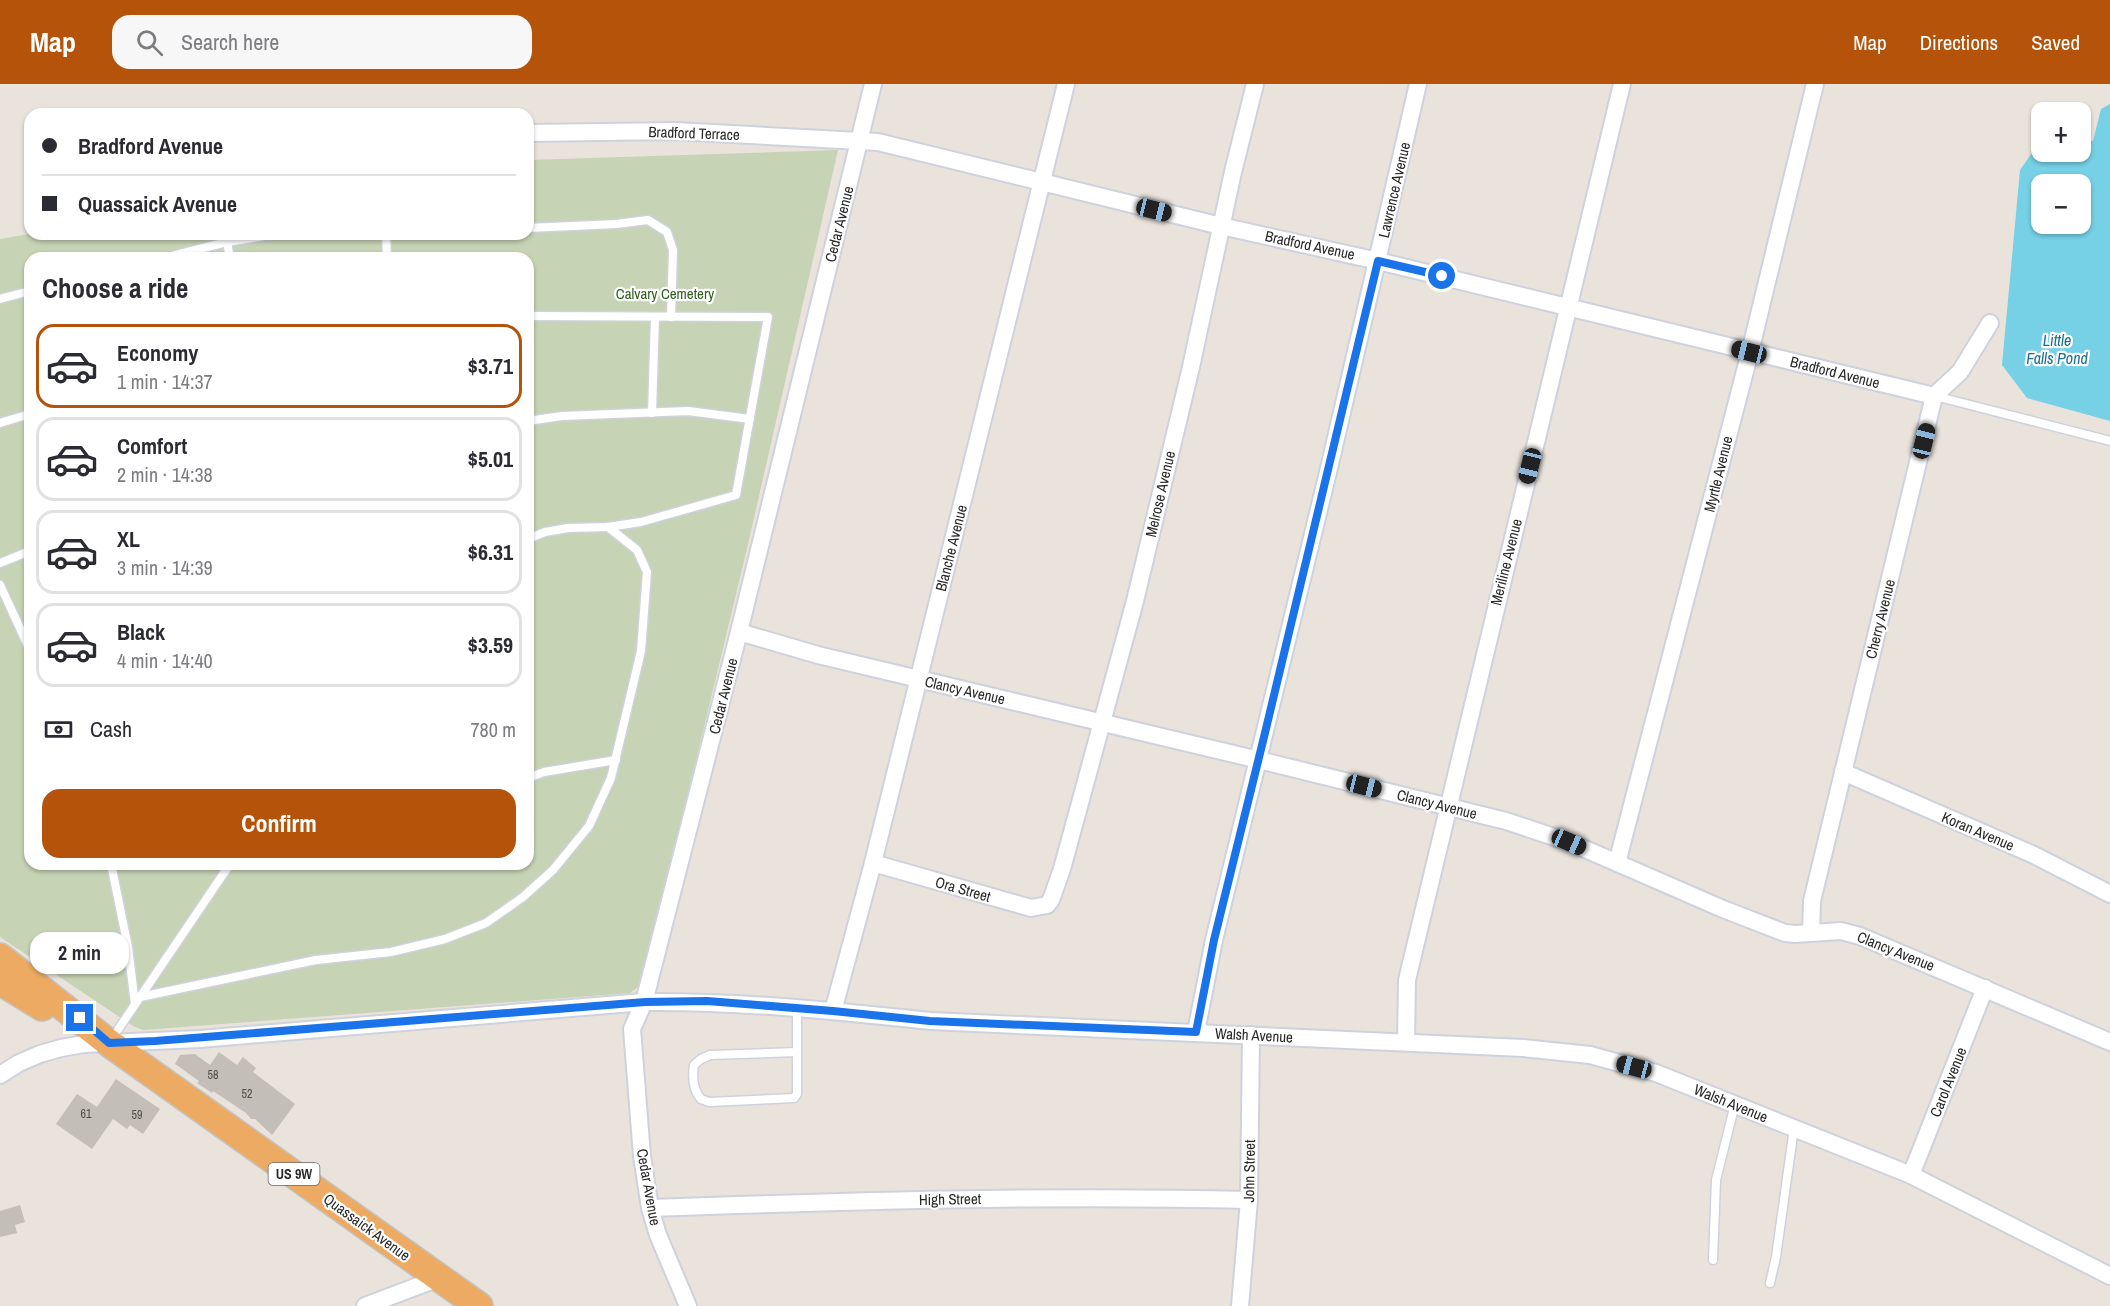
<!DOCTYPE html>
<meta charset="utf-8">
<style>
body{margin:0;font-family:"Archivo Narrow",sans-serif;background:#f7f7f7;color:#2b2b33;height:100vh;display:flex;flex-direction:column;font-size:22px;white-space:nowrap}
*{box-sizing:border-box;margin:0}
p{font-size:20px;color:#7c7c81}
.icon{flex:none;width:33px;height:33px;fill:none;stroke:currentColor;stroke-width:2;stroke-linecap:round;stroke-linejoin:round}
.map{position:relative;flex:1;overflow:hidden}
.drawer{position:absolute;left:24px;top:168px;width:510px;height:618px;display:flex;flex-direction:column;background:#fff;border-radius:18px;box-shadow:0 2px 4px #0004}
.drawer>*{flex:none}
.guide{position:absolute;left:24px;top:24px;width:510px;height:132px;border-radius:18px;box-shadow:0 2px 4px #0004;display:grid;align-content:center;height:132px;padding:0 18px;background:#fff}
.controls{position:absolute;left:2031px;top:18px;display:grid;gap:12px}
.controls a{display:grid;place-items:center;width:60px;height:60px;border-radius:12px;background:#fff;box-shadow:0 2px 4px #0004;font-size:30px}
.end{position:absolute;width:27px;height:27px;margin:-14px;border:8px solid #1a73e8;background:#fff;box-shadow:0 0 0 3px #fff}
.from{border-radius:50%}
.bubble{position:absolute;height:42px;border-radius:18px;background:#fff;box-shadow:0 2px 4px #0004;font-size:20px;font-weight:800;line-height:42px;text-align:center}
.car{position:absolute;width:18px;height:36px;margin:-18px -9px;border-radius:8px;box-shadow:0 0 4px 2px #0007;background:linear-gradient(#222 24%,#8ab4d8 0 40%,#222 0 76%,#8ab4d8 0 86%,#222 0)}
.guide b{display:flex;align-items:center;gap:21px;height:57px;font-size:22px}
.guide b+b{border-top:2px solid #e1e1e2}
.guide i{width:15px;height:15px;background:#2b2b33}
ul{padding:0;list-style:none}
li{display:flex;align-items:center;gap:18px;height:84px;margin:0 12px 9px;padding:0 6px;border:3px solid #e1e1e2;border-radius:18px}
li div{flex:1}
li b{display:block;font-size:22px}
li em{font-style:normal;font-weight:800}
li.current{border-color:#b45309}
li>.icon{width:54px;height:54px;stroke-width:1.5}
h2{padding:0 18px;font-size:27px;line-height:72px}
.pay{display:flex;align-items:center;gap:15px;height:66px;padding:0 18px;font-size:22px}
.pay p{margin-inline-start:auto}
.action{display:flex;gap:12px;margin-top:auto;padding:12px 18px}
.action a{flex:1;height:69px;border-radius:18px;background:#b45309;color:#fff;font-size:24px;font-weight:800;line-height:69px;text-align:center}
header{display:flex;align-items:center;gap:36px;box-sizing:border-box;height:84px;padding:0 30px;background:#b45309;color:#fff}
header strong{font-size:28px}
nav{display:flex;gap:33px;margin-inline-start:auto;font-size:21px}
.search{width:420px;height:54px;background:#f7f7f7;display:flex;align-items:center;gap:15px;box-sizing:border-box;padding:0 21px;border-radius:18px;color:#7c7c81;font-size:22px}
.map>svg:first-child{display:block}
</style>
<header>
<strong>Map</strong>
<div class="search"><svg class="icon" aria-label="search" viewBox="0 0 24 24"><circle cx="10" cy="10" r="6"/><path d="M15 15l6 6"/></svg>Search here</div>
<nav><a>Map</a><a>Directions</a><a>Saved</a></nav>
</header>
<div class="map">
<svg width="2110" height="1222" viewBox="0 0 2110 1222">
<rect width="100%" height="100%" fill="#eae3dc"/>
<path fill="#c6d3b4" fill-rule="evenodd" d="M 838,66 L 746,469 L 642,900 L 630,909 L 143,946 L 133,942 L 0,853 L 0,155 L 30,150 L 528,150 L 528,76 ZM 30,174 L 528,174 L 528,780 L 30,780 Z"/>
<path fill="#76d0e6" fill-rule="evenodd" d="M 2110,20 L 2110,337 L 2027,314 L 2002,281 L 2020,86 L 2041,56 L 2042,68 L 2080,68 L 2081,57 L 2093,57 L 2101,25 ZM 2042,100 L 2080,100 L 2080,140 L 2042,140 Z"/>
<g fill="#c3beb7">
<path d="M 219,968 L 237,981 L 243,973 L 256,984 L 253,988 L 295,1020 L 272,1051 L 255,1035 L 251,1035 L 246,1029 L 213,1007 L 212,1009 L 197,999 L 199,997 L 175,980 L 180,971 L 195,970 L 210,981 Z"/>
<path d="M 116,995 L 160,1025 L 143,1050 L 130,1041 L 127,1045 L 113,1035 L 92,1065 L 56,1040 L 77,1010 L 97,1023 Z"/>
<path d="M 20,1121 L 25,1138 L 15,1141 L 17,1149 L 0,1153 L 0,1127 Z"/>
</g>
<g fill="none" stroke-linecap="round" stroke-linejoin="round">
<defs>
<g id="service">
<path d="M 528,144 L 616,140 L 648,136 L 667,148 L 673,166 L 671,233"/>
<path d="M 386,150 L 387,174"/>
<path d="M 227,158 L 230,174"/>
<path d="M 164,174 L 227,158 L 277,150"/>
<path d="M 0,215 L 30,207"/>
<path d="M 528,232 L 768,233 L 736,411 L 641,438 L 608,443 L 568,444 L 545,448 L 528,455"/>
<path d="M 1935,312 L 2110,357"/>
<path d="M 652,329 L 655,233"/>
<path d="M 528,337 L 562,332 L 688,327 L 750,335"/>
<path d="M 0,339 L 30,330"/>
<path d="M 0,479 L 30,467"/>
<path d="M 0,501 L 30,566"/>
<path d="M 528,694 L 544,688 L 616,676"/>
<path d="M 111,780 L 128,863 L 135,920"/>
<path d="M 140,913 L 316,876 L 391,868 L 445,855 L 486,839 L 523,813 L 553,786 L 589,742 L 611,694 L 641,567 L 647,488 L 637,466 L 608,443"/>
<path d="M 797,924 L 797,1010 L 794,1014 L 709,1018 L 701,1015 C 693,1006 692,994 694,981 L 701,975 L 710,971 L 797,968"/>
<path d="M 111,956 L 230,780"/>
<path d="M 1713,1176 L 1716,1096 L 1735,1020"/>
<path d="M 1770,1199 L 1776,1173 L 1794,1044"/>
</g>
<g id="minor">
<path d="M 528,49 L 676,47 L 878,58 L 1221,142 L 1378,177 L 1934,312"/>
<path d="M 739,548 L 818,571 L 1259,676 L 1506,737 L 1569,758 L 1723,825 L 1785,849 L 1795,850 L 1841,847 L 1860,852 L 2110,958"/>
<path d="M 1843,688 L 2034,771 L 2110,810"/>
<path d="M 873,779 L 1031,824 L 1047,821 L 1051,816 L 1062,785 L 1135,517 L 1191,283 L 1233,88 L 1255,0"/>
<path d="M 1617,779 L 1750,268 L 1815,0"/>
<path d="M 1811,849 L 1812,817 L 1934,312 L 1960,288 L 1990,239"/>
<path d="M 833,927 L 873,779 L 1066,0"/>
<path d="M 1196,948 L 1214,856 L 1330,380 L 1418,0"/>
<path d="M 1406,958 L 1407,896 L 1622,0"/>
<path d="M 0,991 L 19,979 L 40,970 L 61,964 L 84,960 L 200,955 L 644,918 C 740,917 835,927 931,937 L 1523,964 L 1590,971 L 1656,989 L 1911,1091 L 2110,1192"/>
<path d="M 1911,1091 L 1985,904"/>
<path d="M 650,1124 C 850,1117 1049,1111 1249,1116"/>
<path d="M 365,1222 L 439,1194"/>
<path d="M 688,1222 L 658,1151 L 650,1124 L 642,1072 L 632,945 L 644,918 L 739,548 L 873,0"/>
<path d="M 1240,1222 L 1249,1116 L 1251,951"/>
</g>
<g id="trunk">
<path d="M 0,873 L 109,959 L 479,1222"/>
<path d="M 0,897 L 42,923"/>
</g>
</defs>
<use href="#service" stroke="#ced2dd" stroke-width="11"/>
<use href="#minor" stroke="#ced2dd" stroke-width="20"/>
<use href="#trunk" stroke="#c3c3c3" stroke-width="30"/>
<use href="#service" stroke="#fff" stroke-width="8"/>
<use href="#minor" stroke="#fff" stroke-width="16"/>
<use href="#trunk" stroke="#edaa62" stroke-width="27"/>
</g>
<g fill="none" stroke-linecap="round" stroke-linejoin="round">
<path stroke="#1a73e8" stroke-width="8" d="M 80,934 L 109,959 L 155,957 L 645,918 L 707,917 L 833,927 L 930,937 L 1196,948 L 1214,856 L 1264,653 L 1378,177 L 1442,192"/>
</g>
<g text-anchor="middle" dominant-baseline="central" stroke-width="4.5" stroke-linejoin="round" paint-order="stroke">
<g font-size="12" fill="#504e4c">
<text x="213" y="991">58</text>
<text x="247" y="1010">52</text>
<text x="86" y="1030">61</text>
<text x="137" y="1031">59</text>
</g>
<rect fill="#fff" stroke="#696969" stroke-width="1.5" x="268.5" y="1079" width="51" height="22" rx="4.5"/>
<g font-size="14" font-weight="bold" fill="#292929">
<text x="294" y="1090">US 9W</text>
</g>
<g font-size="15" fill="#292929" stroke="#fff">
<text transform="translate(694 49) rotate(2)">Bradford Terrace</text>
<text transform="translate(1394 106) rotate(-77)">Lawrence Avenue</text>
<text transform="translate(839 140) rotate(-76)">Cedar Avenue</text>
<text transform="translate(1310 161) rotate(12)">Bradford Avenue</text>
<text transform="translate(1835 288) rotate(14)">Bradford Avenue</text>
<text transform="translate(1718 390) rotate(-76)">Myrtle Avenue</text>
<text transform="translate(1160 410) rotate(-77)">Melrose Avenue</text>
<text transform="translate(951 464) rotate(-76)">Blanche Avenue</text>
<text transform="translate(1506 478) rotate(-76)">Meriline Avenue</text>
<text transform="translate(1880 535) rotate(-76)">Cherry Avenue</text>
<text transform="translate(965 606) rotate(13)">Clancy Avenue</text>
<text transform="translate(723 612) rotate(-76)">Cedar Avenue</text>
<text transform="translate(1437 720) rotate(14)">Clancy Avenue</text>
<text transform="translate(1978 747) rotate(23)">Koran Avenue</text>
<text transform="translate(963 805) rotate(16)">Ora Street</text>
<text transform="translate(1896 867) rotate(22)">Clancy Avenue</text>
<text transform="translate(1254 951) rotate(3)">Walsh Avenue</text>
<text transform="translate(1948 998) rotate(-68)">Carol Avenue</text>
<text transform="translate(1731 1019) rotate(22)">Walsh Avenue</text>
<text transform="translate(1249 1087) rotate(-89)">John Street</text>
<text transform="translate(649 1103) rotate(80)">Cedar Avenue</text>
<text transform="translate(950 1115) rotate(-1)">High Street</text>
<text transform="translate(367 1143) rotate(36)">Quassaick Avenue</text>
</g>
<g font-size="15" fill="#31611f" stroke="#fff">
<text x="665" y="209">Calvary Cemetery</text>
</g>
<g font-size="16" font-style="italic" fill="#166f90" stroke="#fff">
<text x="2057" y="256">Little<tspan x="2057" dy="18">Falls Pond</tspan></text>
</g>
</g>
</svg>
<div class="controls">
<a>+</a>
<a>−</a>
</div>
<i class="end from" style="left:1442px;top:192px"></i>
<i class="end" style="left:80px;top:934px"></i>
<div class="bubble" style="left:30px;top:848px;width:99px">2 min</div>
<i class="car" style="left:1154px;top:126px;rotate:104deg"></i>
<i class="car" style="left:1749px;top:268px;rotate:284deg"></i>
<i class="car" style="left:1924px;top:357px;rotate:14deg"></i>
<i class="car" style="left:1530px;top:382px;rotate:194deg"></i>
<i class="car" style="left:1364px;top:702px;rotate:104deg"></i>
<i class="car" style="left:1569px;top:758px;rotate:114deg"></i>
<i class="car" style="left:1634px;top:983px;rotate:285deg"></i>
<div class="guide">
<b><i class="from"></i>Bradford Avenue</b>
<b><i></i>Quassaick Avenue</b>
</div>
<section class="drawer">
<h2>Choose a ride</h2>
<ul>
<li class="current"><svg class="icon" aria-label="car" viewBox="0 0 24 24"><path d="M5 17H2v-5l4-1 3-4h7l3 4 3 1v5h-3M9 17h6M6 11h13"/><circle cx="7" cy="17" r="2"/><circle cx="17" cy="17" r="2"/></svg><div><b>Economy</b><p>1 min · 14:37</p></div><em>$3.71</em></li>
<li><svg class="icon" aria-label="car" viewBox="0 0 24 24"><path d="M5 17H2v-5l4-1 3-4h7l3 4 3 1v5h-3M9 17h6M6 11h13"/><circle cx="7" cy="17" r="2"/><circle cx="17" cy="17" r="2"/></svg><div><b>Comfort</b><p>2 min · 14:38</p></div><em>$5.01</em></li>
<li><svg class="icon" aria-label="car" viewBox="0 0 24 24"><path d="M5 17H2v-5l4-1 3-4h7l3 4 3 1v5h-3M9 17h6M6 11h13"/><circle cx="7" cy="17" r="2"/><circle cx="17" cy="17" r="2"/></svg><div><b>XL</b><p>3 min · 14:39</p></div><em>$6.31</em></li>
<li><svg class="icon" aria-label="car" viewBox="0 0 24 24"><path d="M5 17H2v-5l4-1 3-4h7l3 4 3 1v5h-3M9 17h6M6 11h13"/><circle cx="7" cy="17" r="2"/><circle cx="17" cy="17" r="2"/></svg><div><b>Black</b><p>4 min · 14:40</p></div><em>$3.59</em></li>
</ul>
<div class="pay"><svg class="icon" aria-label="cash" viewBox="0 0 24 24"><path d="M3 7h18v10H3z"/><circle cx="12" cy="12" r="2"/></svg>Cash<p>780 m</p></div>
<div class="action"><a>Confirm</a></div>
</section>
</div>
